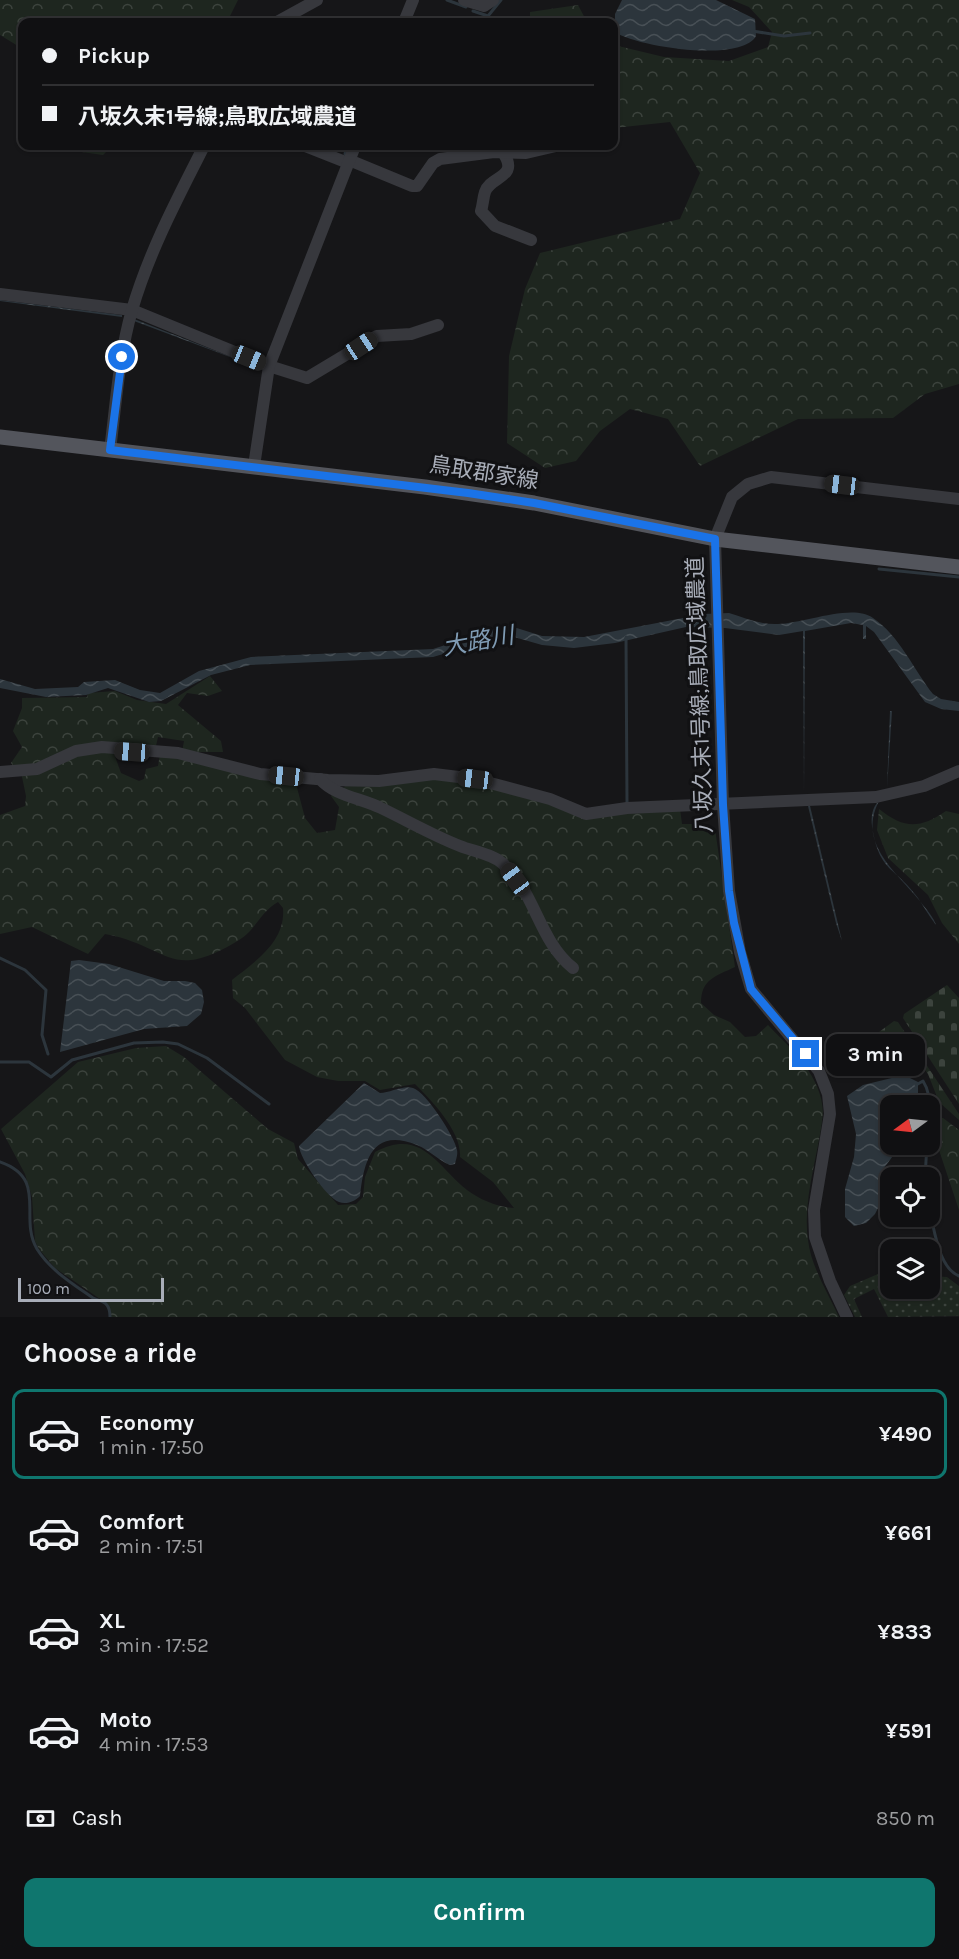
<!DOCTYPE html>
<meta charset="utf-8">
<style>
body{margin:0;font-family:Karla,"Noto Sans JP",sans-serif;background:#19191b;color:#f1f3f6;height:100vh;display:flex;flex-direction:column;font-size:22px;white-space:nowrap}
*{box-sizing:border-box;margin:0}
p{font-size:20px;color:#9c9d9f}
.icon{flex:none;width:33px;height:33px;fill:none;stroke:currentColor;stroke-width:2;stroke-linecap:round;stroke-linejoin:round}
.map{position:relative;height:1317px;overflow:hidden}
.panel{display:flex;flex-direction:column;background:#101012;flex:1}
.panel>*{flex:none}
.hud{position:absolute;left:18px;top:18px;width:600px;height:132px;border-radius:12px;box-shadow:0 2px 4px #0004,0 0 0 2px #303032;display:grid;align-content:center;height:132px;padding:0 24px;background:#101012}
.needle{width:39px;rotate:255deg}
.tools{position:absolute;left:880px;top:1095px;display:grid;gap:12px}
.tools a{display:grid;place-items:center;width:60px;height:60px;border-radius:12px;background:#101012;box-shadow:0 2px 4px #0004,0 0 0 2px #303032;font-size:30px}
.scale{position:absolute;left:18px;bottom:15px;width:146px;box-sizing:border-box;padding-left:6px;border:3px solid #a8adb8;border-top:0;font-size:16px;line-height:21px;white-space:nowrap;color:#a8adb8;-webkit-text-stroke:4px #111113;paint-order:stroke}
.end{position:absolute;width:27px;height:27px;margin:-14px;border:8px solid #1a73e8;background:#fff;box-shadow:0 0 0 3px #fff}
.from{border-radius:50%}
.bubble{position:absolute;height:42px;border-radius:12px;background:#101012;box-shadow:0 2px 4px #0004,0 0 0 2px #303032;font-size:20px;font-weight:700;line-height:42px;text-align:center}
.car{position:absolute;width:18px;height:36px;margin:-18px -9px;border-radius:8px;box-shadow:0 0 4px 2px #0007;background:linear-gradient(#222 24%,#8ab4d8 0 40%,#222 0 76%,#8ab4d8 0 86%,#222 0)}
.hud b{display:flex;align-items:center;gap:21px;height:57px;font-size:22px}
.hud b+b{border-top:2px solid #303032}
.hud i{width:15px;height:15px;background:#f1f3f6}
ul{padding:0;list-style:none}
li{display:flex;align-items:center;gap:18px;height:90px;margin:0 12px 9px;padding:0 12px;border:3px solid transparent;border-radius:12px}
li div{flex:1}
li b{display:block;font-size:22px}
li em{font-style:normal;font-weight:700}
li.on{border-color:#0f766e}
li>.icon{width:54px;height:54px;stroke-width:1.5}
h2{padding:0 24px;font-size:27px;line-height:72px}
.pay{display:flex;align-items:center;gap:15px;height:66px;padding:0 24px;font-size:22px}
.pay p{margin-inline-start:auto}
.action{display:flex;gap:12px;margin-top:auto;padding:12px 24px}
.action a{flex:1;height:69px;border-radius:12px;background:#0f766e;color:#fff;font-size:24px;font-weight:700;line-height:69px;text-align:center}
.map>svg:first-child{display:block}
</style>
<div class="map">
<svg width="959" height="1317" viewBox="0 0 959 1317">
<defs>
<pattern id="grass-dots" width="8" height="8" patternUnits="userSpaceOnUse" patternTransform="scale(1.5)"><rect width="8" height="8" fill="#1e261f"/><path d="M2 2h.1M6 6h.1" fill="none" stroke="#3c433d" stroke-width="1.8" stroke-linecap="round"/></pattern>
<pattern id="forest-crowns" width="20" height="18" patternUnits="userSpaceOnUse" patternTransform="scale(1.5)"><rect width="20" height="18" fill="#1e261f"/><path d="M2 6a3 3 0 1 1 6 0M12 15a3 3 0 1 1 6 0" fill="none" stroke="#3c433d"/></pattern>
<pattern id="cemetery-stones" width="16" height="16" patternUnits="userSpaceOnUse" patternTransform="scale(1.5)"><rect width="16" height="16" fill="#1e261f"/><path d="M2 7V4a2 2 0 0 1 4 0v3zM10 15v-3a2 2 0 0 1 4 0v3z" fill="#3c433d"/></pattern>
<pattern id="water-waves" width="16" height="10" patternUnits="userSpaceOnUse" patternTransform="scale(1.5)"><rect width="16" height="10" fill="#2c353c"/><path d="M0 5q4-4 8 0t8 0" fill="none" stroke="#485056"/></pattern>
</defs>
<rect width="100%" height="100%" fill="#161618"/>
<path fill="url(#grass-dots)" d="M 878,1274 L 891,1275 L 891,1288 L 930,1288 L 930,1276 L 947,1277 L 959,1286 L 959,1316 L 888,1317 L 874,1289 L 854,1299 L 862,1317 L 855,1317 L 844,1295 L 850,1286 Z"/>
<g fill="url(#forest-crowns)">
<path d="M 0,0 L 238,0 L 229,18 L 232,22 L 22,22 L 22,54 L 18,46 L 0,35 Z"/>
<path d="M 732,0 L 959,0 L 959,384 L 925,394 L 893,418 L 798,419 L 700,466 L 668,419 L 630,409 L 600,431 L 576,461 L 545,468 L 507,443 L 509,356 L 525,289 L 540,253 L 680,219 L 700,173 L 670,122 L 614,128 L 614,45 L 664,57 L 729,61 L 768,47 L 772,32 L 749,7 Z"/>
<path d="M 578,5 L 587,22 L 530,22 L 530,12 Z"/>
<path d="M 74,146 L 112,146 L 103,155 L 82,152 Z"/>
<path d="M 210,676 L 222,691 L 208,696 L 187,693 L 178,705 L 221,741 L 223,752 L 182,752 L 184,741 L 158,737 L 155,750 L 62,757 L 16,769 L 11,763 L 22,747 L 13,731 L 22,708 L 22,698 L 87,697 L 88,693 L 115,691 L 137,700 L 166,704 Z"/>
<path d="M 105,750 L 113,751 L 121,773 L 139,781 L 144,779 L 146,769 L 158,766 L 160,754 L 164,754 L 239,772 L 295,780 L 305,818 L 317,833 L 335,830 L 339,807 L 331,796 L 333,791 L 394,816 L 422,833 L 500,864 L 522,891 L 558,958 L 573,970 L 575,967 C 542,940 535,897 507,866 C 496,853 462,846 445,839 C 410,824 378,805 341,791 L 349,781 L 388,782 L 434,777 L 453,778 L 549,802 L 590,816 L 642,809 L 680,809 L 682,824 L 706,824 L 715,829 L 735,967 C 716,976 701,979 701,1003 L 714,1015 L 730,1022 L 745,1037 L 756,1036 L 768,1025 C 792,1050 822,1076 823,1113 C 819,1154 802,1199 808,1240 C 811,1267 828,1293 839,1317 L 111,1317 L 106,1303 L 55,1268 L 39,1249 L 35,1241 L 32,1197 L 25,1174 L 1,1129 L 78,1062 L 136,1048 L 166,1046 L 184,1057 L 268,1129 L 294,1143 L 298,1159 L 338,1205 L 356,1204 L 363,1197 L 365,1177 L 375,1152 C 421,1127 437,1166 467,1190 C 480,1200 498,1207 514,1208 L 493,1182 L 460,1157 C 462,1132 432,1101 415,1084 L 380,1090 L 365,1081 L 338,1081 L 317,1077 L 285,1060 L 245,1008 L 233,998 L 232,980 C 256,961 286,941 283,908 L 278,902 C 260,912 256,930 239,940 C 169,983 170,946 105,934 L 88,954 L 32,927 L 0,934 L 0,815 L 25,806 L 26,796 L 21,772 L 54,765 L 83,751 Z"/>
<path d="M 879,809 C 904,829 920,829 946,811 L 959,814 L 959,944 L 942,923 L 928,895 L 888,858 L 877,830 Z"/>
<path d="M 934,1118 L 943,1118 L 959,1130 L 959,1210 L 933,1132 Z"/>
</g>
<g fill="url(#cemetery-stones)">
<path d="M 947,985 L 959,998 L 959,1104 L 903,1018 L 904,1014 Z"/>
<path d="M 894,1021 L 898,1022 L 959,1114 L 959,1120 L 939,1102 L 928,1074 L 918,1061 L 905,1056 L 873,1055 L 864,1043 Z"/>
</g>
<g fill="url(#water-waves)">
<path d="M 622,0 L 716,0 L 755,19 L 756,36 C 741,63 637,47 615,32 L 615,14 Z"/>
<path d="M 0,300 L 122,315 L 122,317 L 0,301 Z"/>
<path d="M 134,319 L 259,368 L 134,321 Z"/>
<path d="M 729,613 C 745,618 761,625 778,624 C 803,624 852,603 873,618 C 899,635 914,670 933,694 L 941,699 L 959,702 L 959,711 L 941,709 L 925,702 L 874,632 L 866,626 L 866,639 L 863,639 L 863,625 L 851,623 L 805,631 L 804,791 L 803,631 L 779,635 L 725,628 L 686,627 L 615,643 L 574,648 L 542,645 L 507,635 L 433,657 L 250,665 L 211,675 L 161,701 L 149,702 L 108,688 L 86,695 L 46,697 L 0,688 L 0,679 L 35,689 L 78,687 L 84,682 L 115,680 L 140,690 L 160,693 L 199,671 L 251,657 L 433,649 L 507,625 L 542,636 L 584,637 L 704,614 Z"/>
<path d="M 890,711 L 892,711 L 887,788 Z"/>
<path d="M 879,801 C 855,847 903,876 927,910 C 931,915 935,921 936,925 C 929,916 924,907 918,898 C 895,866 879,873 872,826 C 871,817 872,807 879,801 Z"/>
<path d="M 808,806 L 810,806 L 842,941 L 836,923 Z"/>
<path d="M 79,960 L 109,964 L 164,981 L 185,981 L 195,983 L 202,990 L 204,1002 L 201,1014 L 187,1026 L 144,1029 L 60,1052 L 71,961 Z"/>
<path d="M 904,1075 L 918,1082 L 918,1105 L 891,1106 L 891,1144 L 901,1145 L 881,1172 L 882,1200 L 875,1214 L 866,1223 L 854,1226 L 845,1217 L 845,1189 L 854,1157 L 856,1134 L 847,1096 L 863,1085 Z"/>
<path d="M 364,1083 L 380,1093 C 390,1093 403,1085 413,1088 C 426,1092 455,1137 457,1150 C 458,1155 456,1159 455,1164 L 450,1165 C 438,1160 429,1150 417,1145 C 372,1127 364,1161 360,1196 C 355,1201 347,1205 339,1202 C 326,1197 300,1159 299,1146 Z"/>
</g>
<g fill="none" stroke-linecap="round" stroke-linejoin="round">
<g stroke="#2c353c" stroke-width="3">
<path d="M 447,0 L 466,7"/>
<path d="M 473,11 L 488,16 L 501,0"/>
<path d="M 752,31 L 784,36 L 810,33"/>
<path d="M 345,154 L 346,149"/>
<path d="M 879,569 L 959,577"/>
<path d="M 626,637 L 627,803"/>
<path d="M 0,958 L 25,970 L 46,990 L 42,1035 L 48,1054"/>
<path d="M 0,1062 L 29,1062 L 51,1077 L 72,1060 L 134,1043 L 163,1042 L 178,1044 L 207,1058 L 269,1104"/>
<path d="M 872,1066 L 897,1063 L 916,1069"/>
<path d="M 916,1085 L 923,1081 C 928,1089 930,1096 928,1106"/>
<path d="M 0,1162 C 49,1179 18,1217 37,1249 C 50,1270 73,1284 93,1298 C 97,1300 103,1301 106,1304 C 109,1307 110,1313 110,1317"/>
<path d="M 925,1178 L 927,1144"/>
<path d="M 930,1213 C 935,1232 939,1268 959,1276"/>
</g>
<g stroke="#37383d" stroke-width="12">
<path d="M 464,0 L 484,6 L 493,0"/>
<path d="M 277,22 L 317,0"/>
<path d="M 404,22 L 413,0"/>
<path d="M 305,146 L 348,163"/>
<path d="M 504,154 C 519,178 490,176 485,192 C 483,198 483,205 481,211 L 495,226 L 531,240"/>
<path d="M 349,160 L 412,186 L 417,186 L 433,163 L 440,159 L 494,152 L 526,153 L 556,146"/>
<path d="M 0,294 L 132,310 L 269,366 L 307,378 L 377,336 L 411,334 L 438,325"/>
<path d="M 110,450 C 116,404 119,355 132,310 C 149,252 177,199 204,146"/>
<path d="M 254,466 L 269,366 L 355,146"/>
<path d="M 0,772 L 37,769 L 76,751 L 102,747 L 178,753 L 260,774 L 328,780 L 379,781 L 434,774 L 475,779 L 550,799 L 586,814 L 627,808 L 876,797 L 924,786 L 959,771"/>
<path d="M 320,779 C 335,796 361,798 381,808 C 408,821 432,835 460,846 C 472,851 492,854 502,863 C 535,890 538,940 573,968"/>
<path d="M 847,1317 L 830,1281 L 815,1237 L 814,1210 L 830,1114 L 828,1094 L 819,1071 L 751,989 L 740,952 L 729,891 L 723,805 L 715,539 L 732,497 L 748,484 L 771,477 L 959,499"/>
</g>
<path stroke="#53555c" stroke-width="15" d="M 0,437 L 425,487 L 534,503 L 715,539 L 959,567"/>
</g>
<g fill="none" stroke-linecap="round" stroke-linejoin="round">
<path stroke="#1a73e8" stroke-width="8" d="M 122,357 L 110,450 L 468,493 L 534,503 L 715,539 L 723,805 L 729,891 L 734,923 L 751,989 L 806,1054"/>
</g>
<g text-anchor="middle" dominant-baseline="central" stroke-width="6" stroke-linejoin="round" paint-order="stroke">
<g font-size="22" fill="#a8adb8" stroke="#111113">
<text transform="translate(484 473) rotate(9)">鳥取郡家線</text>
<text transform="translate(700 695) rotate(-92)">八坂久末1号線;鳥取広域農道</text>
</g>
<g font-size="24" font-style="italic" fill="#7f9bb3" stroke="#111113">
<text transform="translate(478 641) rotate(-10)">大路川</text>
</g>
</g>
</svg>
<div class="tools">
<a><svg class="needle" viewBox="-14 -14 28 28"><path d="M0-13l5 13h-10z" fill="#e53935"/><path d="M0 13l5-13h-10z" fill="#9c9d9f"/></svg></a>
<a><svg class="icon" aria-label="locate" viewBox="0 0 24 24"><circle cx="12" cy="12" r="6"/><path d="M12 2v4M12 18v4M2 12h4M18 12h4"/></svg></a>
<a><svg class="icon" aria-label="layers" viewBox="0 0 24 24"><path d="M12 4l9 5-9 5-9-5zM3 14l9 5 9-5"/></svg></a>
</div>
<div class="scale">100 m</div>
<i class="end from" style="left:122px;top:357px"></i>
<i class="end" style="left:806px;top:1054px"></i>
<div class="bubble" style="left:826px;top:1034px;width:99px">3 min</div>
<i class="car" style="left:361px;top:346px;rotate:57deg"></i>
<i class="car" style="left:249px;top:358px;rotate:112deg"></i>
<i class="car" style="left:842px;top:485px;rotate:277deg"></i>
<i class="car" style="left:132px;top:752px;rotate:274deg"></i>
<i class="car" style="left:286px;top:776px;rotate:276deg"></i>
<i class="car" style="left:475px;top:779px;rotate:277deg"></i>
<i class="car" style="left:515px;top:879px;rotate:324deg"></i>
<div class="hud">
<b><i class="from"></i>Pickup</b>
<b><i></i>八坂久末1号線;鳥取広域農道</b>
</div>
</div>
<section class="panel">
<h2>Choose a ride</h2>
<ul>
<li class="on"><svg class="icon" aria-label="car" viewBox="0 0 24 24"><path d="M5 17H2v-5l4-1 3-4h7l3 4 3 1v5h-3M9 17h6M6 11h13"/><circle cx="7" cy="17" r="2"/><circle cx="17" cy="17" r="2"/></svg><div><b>Economy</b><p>1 min · 17:50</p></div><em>¥490</em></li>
<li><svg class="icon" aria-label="car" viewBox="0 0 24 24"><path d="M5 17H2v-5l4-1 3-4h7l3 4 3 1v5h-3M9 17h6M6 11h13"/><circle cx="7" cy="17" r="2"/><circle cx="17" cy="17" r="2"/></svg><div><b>Comfort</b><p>2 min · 17:51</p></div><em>¥661</em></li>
<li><svg class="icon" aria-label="car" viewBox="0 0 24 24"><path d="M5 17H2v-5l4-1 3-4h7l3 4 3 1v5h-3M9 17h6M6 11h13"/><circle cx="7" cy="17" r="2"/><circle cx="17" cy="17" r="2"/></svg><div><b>XL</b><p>3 min · 17:52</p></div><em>¥833</em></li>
<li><svg class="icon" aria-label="car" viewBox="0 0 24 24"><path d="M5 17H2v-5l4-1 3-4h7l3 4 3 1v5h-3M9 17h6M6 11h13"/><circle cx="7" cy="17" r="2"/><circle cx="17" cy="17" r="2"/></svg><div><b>Moto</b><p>4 min · 17:53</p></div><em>¥591</em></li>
</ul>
<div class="pay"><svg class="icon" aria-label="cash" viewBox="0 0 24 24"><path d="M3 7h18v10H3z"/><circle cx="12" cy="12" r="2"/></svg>Cash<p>850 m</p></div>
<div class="action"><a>Confirm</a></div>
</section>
